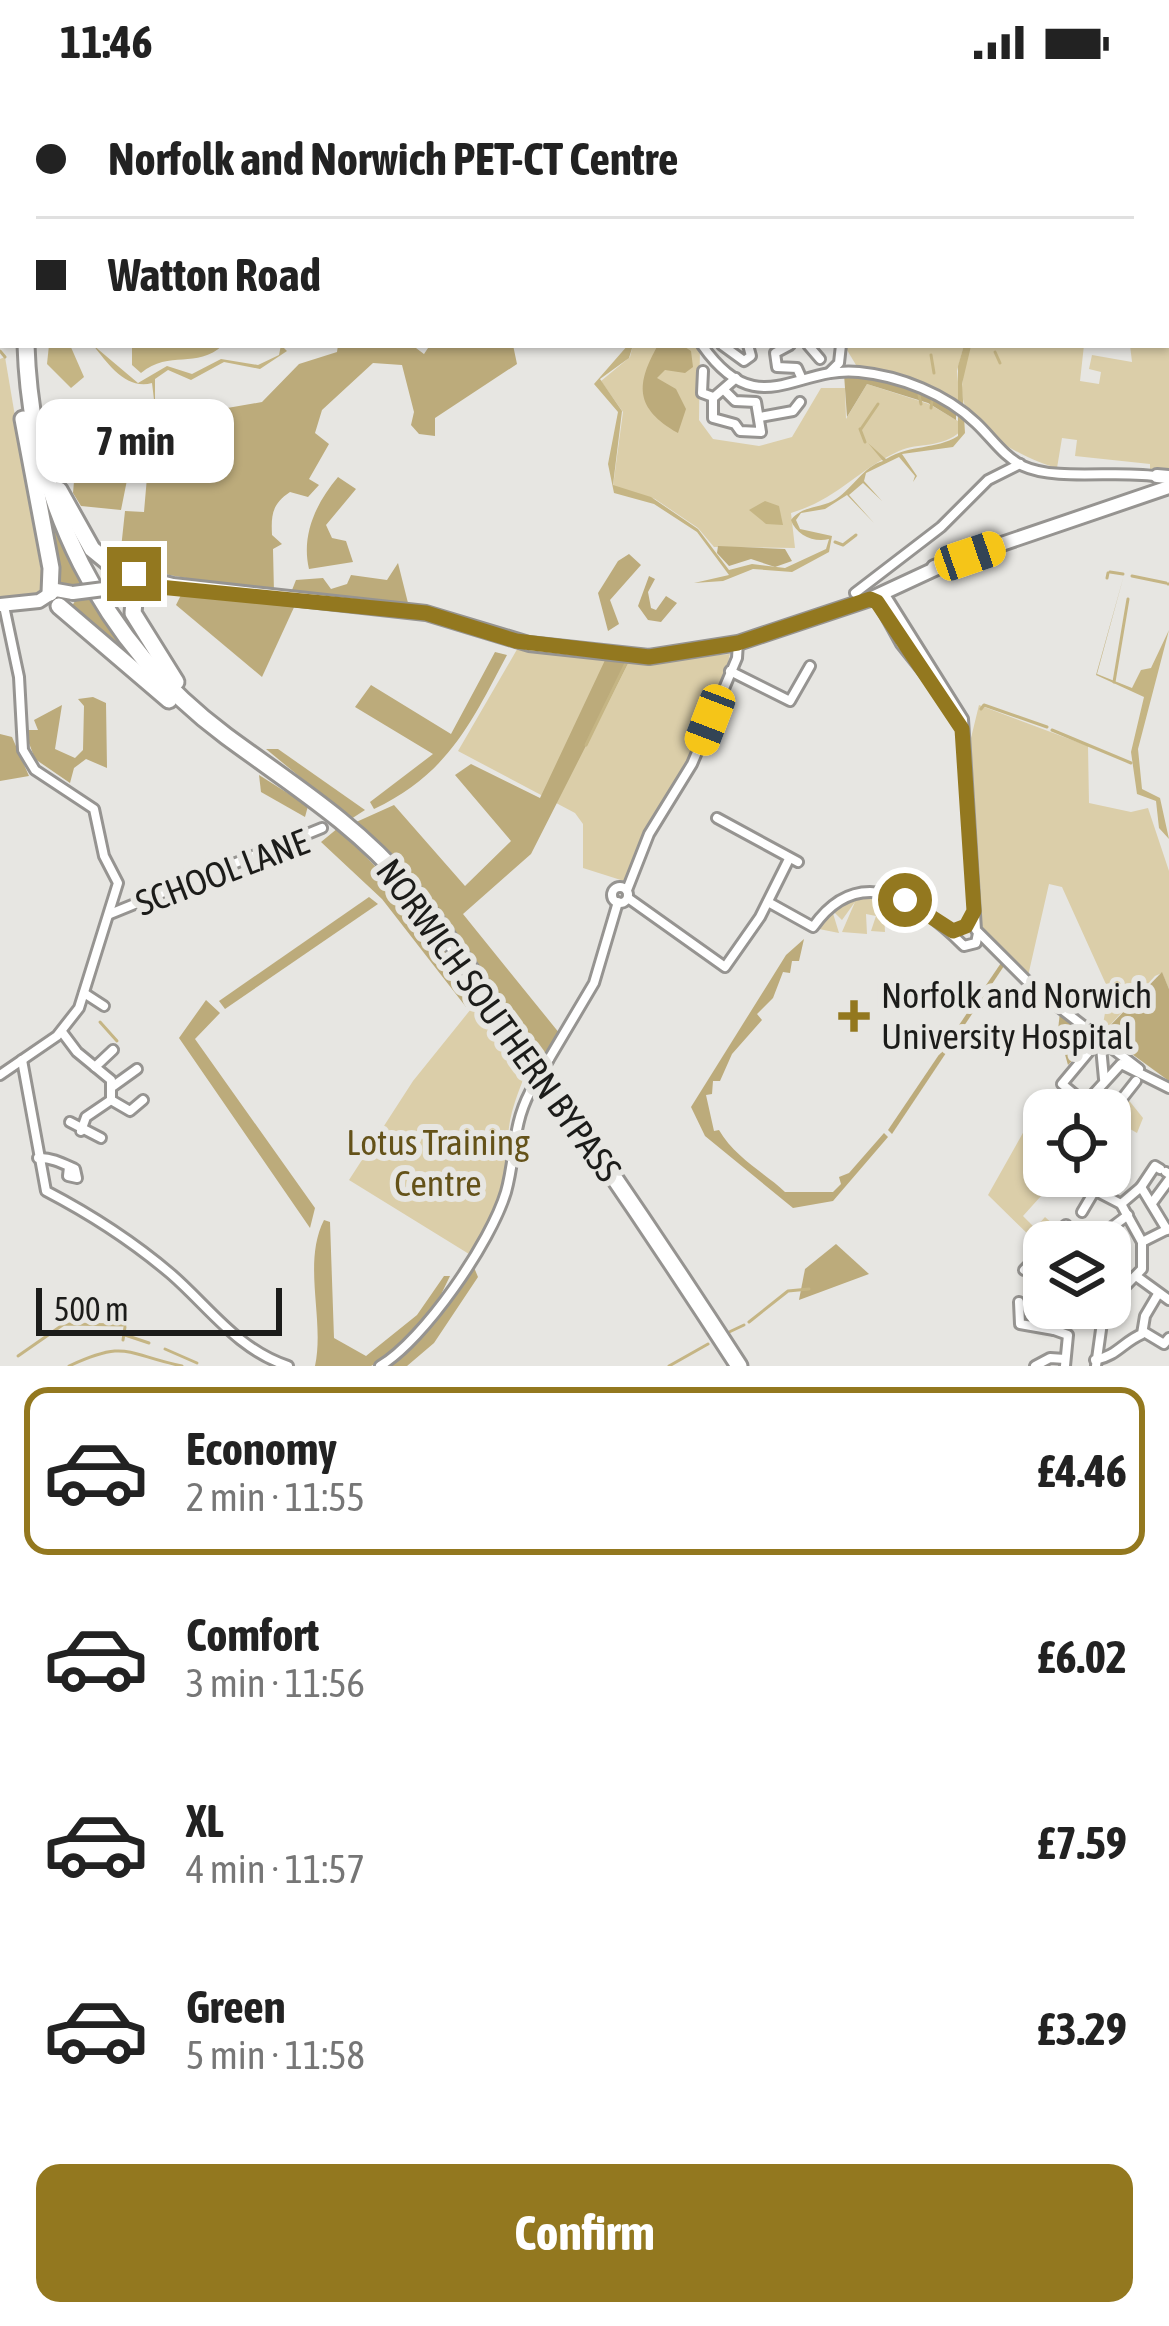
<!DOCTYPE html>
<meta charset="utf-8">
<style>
body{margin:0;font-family:"Asap Condensed",sans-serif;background:#f2f2f2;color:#222;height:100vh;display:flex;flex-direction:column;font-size:45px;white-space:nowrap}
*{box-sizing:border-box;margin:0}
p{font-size:39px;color:#767676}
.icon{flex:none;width:66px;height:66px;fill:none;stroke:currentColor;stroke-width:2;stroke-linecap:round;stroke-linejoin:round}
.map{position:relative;height:1282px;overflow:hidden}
.drawer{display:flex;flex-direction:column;background:#fff;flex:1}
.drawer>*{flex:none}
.banner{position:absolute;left:0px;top:0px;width:1170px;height:264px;box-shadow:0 3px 9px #0004;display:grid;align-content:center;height:264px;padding:0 36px;background:#fff}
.controls{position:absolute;left:1023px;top:1005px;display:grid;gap:24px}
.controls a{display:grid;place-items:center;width:108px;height:108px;border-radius:24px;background:#fff;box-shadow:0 3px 9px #0004;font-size:60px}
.scale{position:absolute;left:36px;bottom:30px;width:246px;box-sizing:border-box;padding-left:12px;border:6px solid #1c1c1a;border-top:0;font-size:33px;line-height:42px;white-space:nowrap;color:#1c1c1a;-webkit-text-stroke:9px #e7e6e2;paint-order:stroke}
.end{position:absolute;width:54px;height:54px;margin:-27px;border:15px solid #93781f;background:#fff;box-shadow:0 0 0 6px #fff}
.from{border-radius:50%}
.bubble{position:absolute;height:84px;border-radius:24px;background:#fff;box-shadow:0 3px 9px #0004;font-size:39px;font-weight:700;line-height:84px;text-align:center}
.car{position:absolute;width:36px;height:72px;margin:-36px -18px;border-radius:15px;box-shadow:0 0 9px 3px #0007;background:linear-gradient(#f5c518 24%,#345 0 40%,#f5c518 0 76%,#345 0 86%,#f5c518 0)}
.banner b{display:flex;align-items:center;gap:42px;height:114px;font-size:45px}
.banner b+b{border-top:3px solid #e0e0e0}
.banner i{width:30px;height:30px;background:#222}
ul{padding:21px 0 0;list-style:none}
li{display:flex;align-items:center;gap:36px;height:168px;margin:0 24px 18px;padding:0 12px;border:6px solid transparent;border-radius:24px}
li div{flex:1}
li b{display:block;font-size:45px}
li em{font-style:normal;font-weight:700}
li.active{border-color:#93781f}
li>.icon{width:108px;height:108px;stroke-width:1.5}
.cta{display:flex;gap:24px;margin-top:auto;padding:24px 36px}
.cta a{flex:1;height:138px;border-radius:24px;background:#93781f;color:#fff;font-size:48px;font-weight:700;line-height:138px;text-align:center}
.status{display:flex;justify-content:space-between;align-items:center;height:84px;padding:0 60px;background:#fff;direction:ltr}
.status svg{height:33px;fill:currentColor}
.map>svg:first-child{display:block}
</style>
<div class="status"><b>11:46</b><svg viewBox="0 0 49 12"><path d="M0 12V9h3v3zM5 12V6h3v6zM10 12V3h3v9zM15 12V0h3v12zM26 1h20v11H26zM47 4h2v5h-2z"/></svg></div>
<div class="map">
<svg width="1169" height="1282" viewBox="0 0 1169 1282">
<rect width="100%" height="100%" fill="#e7e6e2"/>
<g fill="#dbcea9">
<path d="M 793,0 L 1124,0 L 1123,3 Z"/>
<path d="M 1169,174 L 1169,389 L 1150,389 L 1150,380 L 1075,372 L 1077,356 L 1062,354 L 1057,384 C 1029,377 973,348 964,319 C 958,299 967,280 970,261 L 1084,261 L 1080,297 L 1099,300 L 1101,288 L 1089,285 L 1092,271 L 1132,278 L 1130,261 L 1167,261 Z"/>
<path d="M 633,261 L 700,261 L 699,336 L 713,355 L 759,362 L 792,353 L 821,304 L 845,304 L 846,335 L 867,300 L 929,320 L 958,337 L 961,347 C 941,365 919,358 899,367 C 857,386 838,415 791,429 L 795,464 L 714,463 L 698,444 L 655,415 L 613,402 L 623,328 L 601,297 L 630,273 Z"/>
<path d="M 844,261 L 964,261 L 957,287 L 960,320 L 933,305 L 856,281 Z"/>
<path d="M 5,273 L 45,510 L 0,516 L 0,275 Z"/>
<path d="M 519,562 L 650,577 L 730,570 C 713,653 658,721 624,797 L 583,784 L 583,740 L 575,729 L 458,667 Z"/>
<path d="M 979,621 L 1088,662 L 1089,719 L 1131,728 L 1148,724 L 1169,787 L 1169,905 L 1162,889 L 1155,892 L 1101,951 L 1109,907 L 1062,803 L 1049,800 L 1028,892 L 979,841 L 971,654 Z"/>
<path d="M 868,810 L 896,815 L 898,825 L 884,824 L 885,848 L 871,847 L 876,832 L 866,830 L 867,850 L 842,848 L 855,818 L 842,836 L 832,826 L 839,849 L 819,845 L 818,840 L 843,815 Z"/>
<path d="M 475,920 L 523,996 C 505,1041 510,1046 504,1091 C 500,1119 483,1147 469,1170 L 349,1096 L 413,997 Z"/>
<path d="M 1127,1014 L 1143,1034 L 1137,1049 L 1111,1034 Z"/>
<path d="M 1042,1015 L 1056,1026 L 1044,1026 L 1043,1061 L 1028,1062 L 1044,1076 L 1044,1092 L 1059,1092 L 1023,1132 L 1035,1144 L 1045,1133 L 1054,1141 L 1037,1159 L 988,1111 Z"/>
</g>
<g fill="#bcab7b">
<path d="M 338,261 L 412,261 L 424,270 L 430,261 L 513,261 L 517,280 L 435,334 L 435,352 L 419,350 L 411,341 L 414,328 L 402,281 L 373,279 L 322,326 L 315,349 L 329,360 L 309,395 L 319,401 L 308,413 L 290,408 C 272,420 271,431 272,451 L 282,460 L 273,465 L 274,509 L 169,491 L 139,471 L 120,474 L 125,427 L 144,428 L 147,393 L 128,391 L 121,426 L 81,422 L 73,409 L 78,350 L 262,318 L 299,280 L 337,268 Z"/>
<path d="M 658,261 L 682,261 L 691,267 L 693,283 L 685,289 L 665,286 L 657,294 L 676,305 L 686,325 L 678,349 C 634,324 636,300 658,261 Z"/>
<path d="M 844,290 C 884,292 921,307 956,327 L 956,336 L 928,319 L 867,300 L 847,333 Z"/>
<path d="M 338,393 L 356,405 L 326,441 L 332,454 L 346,457 L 353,478 L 309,485 C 301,451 316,419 338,393 Z"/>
<path d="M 43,413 L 83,503 L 58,500 Z"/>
<path d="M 718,462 L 785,465 L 792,477 L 775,483 L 751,475 L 729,482 L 717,469 Z"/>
<path d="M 629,470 L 641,481 L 610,516 L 619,540 L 608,547 L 598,509 L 618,477 Z"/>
<path d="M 398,479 L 409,523 L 290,511 L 296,496 L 323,494 L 331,505 L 347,500 L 351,491 L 387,496 Z"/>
<path d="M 649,492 L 655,495 L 648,508 L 651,524 L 656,526 L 666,512 L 677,519 L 661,538 L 648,536 L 638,522 Z"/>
<path d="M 184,505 L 296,519 L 262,593 L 176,521 Z"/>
<path d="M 88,512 L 135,579 L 70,525 L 77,514 Z"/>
<path d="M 495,568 L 507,571 C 471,639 448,690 374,725 L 370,718 L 433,670 L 355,623 L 371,601 L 451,650 Z"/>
<path d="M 606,574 L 629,577 L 531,770 L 463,830 L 560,950 L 542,981 L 450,842 L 354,739 L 394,721 L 465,802 L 511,757 L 455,691 L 471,680 L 540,714 Z"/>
<path d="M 93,613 L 106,619 L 107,684 L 86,675 L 74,684 L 70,699 L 35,675 L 24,646 L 38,646 L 34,636 L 62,621 L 55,665 L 75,674 L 83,666 L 84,622 L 78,615 Z"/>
<path d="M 0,650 L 12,653 L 29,692 L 0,697 Z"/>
<path d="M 266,665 L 278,665 L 365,726 L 351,735 Z"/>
<path d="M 259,691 L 308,722 L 305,733 L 261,708 Z"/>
<path d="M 338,744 L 409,817 L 478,910 L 466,923 L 382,815 L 321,758 Z"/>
<path d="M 369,813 L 378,820 L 225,925 L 219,917 Z"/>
<path d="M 804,855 L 799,877 L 792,877 L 790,889 L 783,888 L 773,914 L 757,930 L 762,936 L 732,970 L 720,997 L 713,997 L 712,1010 L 706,1011 L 714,1047 L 719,1046 C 735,1074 768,1091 785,1108 L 833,1108 L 841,1100 L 839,1093 L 849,1089 L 884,1049 L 888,1053 L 833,1117 L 793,1124 L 705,1052 L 691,1023 L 786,871 Z"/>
<path d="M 1003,876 L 1006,879 L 892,1050 L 888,1046 Z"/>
<path d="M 1162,888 L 1169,905 L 1169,997 L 1103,949 Z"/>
<path d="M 206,916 L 220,929 L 195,955 L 315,1124 L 310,1144 L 179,954 Z"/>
<path d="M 1060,928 L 1092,956 L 1068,981 L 1058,946 Z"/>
<path d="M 324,1136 L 330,1138 L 334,1254 L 366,1272 L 417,1231 L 444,1192 L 450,1192 L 433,1227 L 393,1270 L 371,1282 L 315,1282 C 325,1235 302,1180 324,1136 Z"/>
<path d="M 836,1160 L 869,1190 L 799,1216 L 805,1185 Z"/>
<path d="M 473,1181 L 478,1193 L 434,1259 L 407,1282 L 388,1282 L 437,1236 Z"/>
</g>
<g fill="#c5b584">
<path d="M 49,261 L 70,261 L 84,293 L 71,304 L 47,280 Z"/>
<path d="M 93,261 L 138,299 L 167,282 L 192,290 L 221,275 L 258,281 L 279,271 L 281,261 L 287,267 L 260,285 L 224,278 L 191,296 L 168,286 L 155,295 L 155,324 L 152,299 C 126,306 108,280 93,261 Z"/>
<path d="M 132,261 L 223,261 C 196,286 170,265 141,289 L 132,281 Z"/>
<path d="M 628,261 L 633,261 L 629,274 L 600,295 L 622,327 L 613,401 L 651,413 L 698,445 L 729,486 L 752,480 L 785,484 L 826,465 L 829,455 C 814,459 796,451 791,436 C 802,421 821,425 836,415 C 854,403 863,383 883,377 L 868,359 L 886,375 C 911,360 935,366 958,352 L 958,282 L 964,261 L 971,262 L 962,300 L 965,349 L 953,363 L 902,370 L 917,392 L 913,398 L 915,392 L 899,373 L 866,389 L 864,397 L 882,417 L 863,399 L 849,411 L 874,439 L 847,411 L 825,425 L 801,429 L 796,436 L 800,445 L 832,452 L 829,468 L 792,488 L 753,485 L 723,497 L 694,499 L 729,491 L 697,448 L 654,420 L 614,409 L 608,380 L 618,328 L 594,300 Z"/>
<path d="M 765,417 L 779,422 L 783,441 L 766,440 L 749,426 Z"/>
<path d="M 1124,491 L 1097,590 L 1132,604 L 1141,586 L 1151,584 L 1169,546 L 1138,665 L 1142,705 L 1160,714 L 1169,755 L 1159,744 L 1156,717 L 1137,710 L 1131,668 L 1144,613 L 1096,591 Z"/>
</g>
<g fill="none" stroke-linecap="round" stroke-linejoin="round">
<g stroke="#c5b584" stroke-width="3">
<path d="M 8,0 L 14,3"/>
<path d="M 1167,115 L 1169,116"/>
<path d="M 1167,127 L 1169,127"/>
<path d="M 1167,194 L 1169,195"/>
<path d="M 1167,202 L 1169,201"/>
<path d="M 0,267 L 5,273"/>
<path d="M 995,268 L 1000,279"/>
<path d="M 931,271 L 934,289"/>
<path d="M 919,311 L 921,320"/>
<path d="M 931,324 L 932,317"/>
<path d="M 860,345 L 865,358"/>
<path d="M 861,345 L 878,320"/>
<path d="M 835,458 L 843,461 L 856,451"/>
<path d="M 1110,488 L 1123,490"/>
<path d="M 1132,492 L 1166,499"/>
<path d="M 1107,494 L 1108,489"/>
<path d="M 1168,500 L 1169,500"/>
<path d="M 1114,598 L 1128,515"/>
<path d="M 981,625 L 984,621 L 1047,643"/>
<path d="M 1052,646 L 1131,679"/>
<path d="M 586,661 L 627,577"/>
<path d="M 100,938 L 117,957"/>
<path d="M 749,1238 L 788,1207 L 809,1205"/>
<path d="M 727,1249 L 744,1241"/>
<path d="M 125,1251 L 149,1259"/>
<path d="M 123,1256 L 125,1243"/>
<path d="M 165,1265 L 197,1279"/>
<path d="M 18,1272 L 64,1240 L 125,1241"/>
<path d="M 69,1282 C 127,1255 125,1270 182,1282"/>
<path d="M 669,1282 L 708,1260"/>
</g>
<defs>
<g id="minor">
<path d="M 669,0 L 670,3"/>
<path d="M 685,0 L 686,3"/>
<path d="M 718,0 L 719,3"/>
<path d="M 934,3 L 934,0"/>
<path d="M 1049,3 L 1049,0"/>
<path d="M 1134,3 L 1136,0"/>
<path d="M 1168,17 L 1169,17"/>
<path d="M 1167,44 L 1169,44"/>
<path d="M 1167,90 L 1169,89"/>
<path d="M 702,261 C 758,341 796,281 859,288 C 900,292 946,310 976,339 C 991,353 1004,373 1023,382 C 1057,398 1122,385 1160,393"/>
<path d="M 722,261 L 744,277 L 751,272 L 748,261"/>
<path d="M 790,261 L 775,269 L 777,283 L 797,284 L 801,293"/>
<path d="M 808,261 L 820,275"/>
<path d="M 703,287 L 702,309 L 713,313"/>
<path d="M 829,289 L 839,279 L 841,261"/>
<path d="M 726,308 L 735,317 L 756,318 L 761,348 L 740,347 L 735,340 L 713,334 L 713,314 L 736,294"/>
<path d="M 760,333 L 793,327 L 800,318"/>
<path d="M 855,509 L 941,443 L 988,396 L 1020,380"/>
<path d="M 884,509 L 963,635 L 976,846 L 1033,903 L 1139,985"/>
<path d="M 870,515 L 879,520 L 901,560 L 956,629"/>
<path d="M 730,587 L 790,617 L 810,582"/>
<path d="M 717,734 L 798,778"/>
<circle cx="620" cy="811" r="8"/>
<path d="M 627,806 L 649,750 L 692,680 L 737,574 L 738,558"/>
<path d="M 628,814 L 725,883 L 760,833 L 789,775"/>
<path d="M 768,818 L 813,843 C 860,776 920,818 964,862 L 976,859 L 978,849"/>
<path d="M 110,830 L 322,744"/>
<path d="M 84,909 L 104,922"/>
<path d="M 62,948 L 77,968 L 111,996 L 111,1016 L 86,1033 L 81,1047"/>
<path d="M 1101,963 L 1104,995"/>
<path d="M 549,975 L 594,899 L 618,818"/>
<path d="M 22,976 L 46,1107 C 92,1131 131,1156 171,1190 C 210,1224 237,1265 288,1282"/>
<path d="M 95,983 L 113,966"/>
<path d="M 0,991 L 57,952 L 79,924 L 118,799 L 104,772 L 94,725 L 35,686 L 23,666 L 19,593 L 4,522"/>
<path d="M 112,1003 L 137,985"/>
<path d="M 111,1016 L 130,1027 L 143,1016"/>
<path d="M 1087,1016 L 1100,1026"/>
<path d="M 1085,1019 L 1062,1000 L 1092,964"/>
<path d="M 1079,1026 L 1121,980 L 1169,1004"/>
<path d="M 1110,1030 L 1136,997"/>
<path d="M 70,1038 L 101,1054"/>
<path d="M 38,1074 C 51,1073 64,1080 75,1085 L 77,1094 L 68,1092 L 69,1083"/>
<path d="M 1166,1088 L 1169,1090"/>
<path d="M 1067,1092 L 1121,1120 L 1142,1158 L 1142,1185 L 1110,1218"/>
<path d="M 1141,1103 L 1155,1082 L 1160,1085"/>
<path d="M 1152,1119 L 1169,1096"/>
<path d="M 1121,1120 L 1141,1103 L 1167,1146"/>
<path d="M 1082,1128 L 1095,1106"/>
<path d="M 1062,1146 L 1073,1158"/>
<path d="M 1057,1150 L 1066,1141"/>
<path d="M 1092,1158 L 1128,1131"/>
<path d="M 1142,1158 L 1168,1145"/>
<path d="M 1024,1186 L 1029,1181 L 1044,1197"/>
<path d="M 1136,1192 L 1169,1216"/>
<path d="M 1019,1218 L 1020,1240 L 1054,1246 L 1058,1224"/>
<path d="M 1054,1246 L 1068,1251 L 1065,1282"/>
<path d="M 1144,1248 L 1164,1260 L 1169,1254"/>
<path d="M 1095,1276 C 1117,1272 1123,1258 1142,1250 L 1145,1232 L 1158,1210"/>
<path d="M 380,1282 C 424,1256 491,1158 506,1108 C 516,1072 512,1042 530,1008"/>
<path d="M 1035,1282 L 1050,1274 L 1065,1275"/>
<path d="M 1096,1282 L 1104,1224"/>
</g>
<g id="major">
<path d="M 1157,392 L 1169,393"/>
<path d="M 934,483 L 1169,403"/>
<path d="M 104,505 L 130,490 L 173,501 L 426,529 L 529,560 L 649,573 L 738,559 L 870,515 L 939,483"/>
<path d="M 0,521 L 39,517 L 56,506 L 73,509"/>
</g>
<g id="highway">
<path d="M 54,3 L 54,0"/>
<path d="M 26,261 C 31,416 101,559 226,652 C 291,700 356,740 408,802 C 449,851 483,906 520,958 C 595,1064 668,1172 739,1282"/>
<path d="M 23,335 L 51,484 L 50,509"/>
<path d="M 59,406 L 92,465 L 125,492"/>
<path d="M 135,506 L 133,529 L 176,598"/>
<path d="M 59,522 L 169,616"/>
</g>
</defs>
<use href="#minor" stroke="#969491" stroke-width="14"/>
<use href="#major" stroke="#969491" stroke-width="18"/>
<use href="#highway" stroke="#969491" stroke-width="21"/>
<use href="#minor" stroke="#fff" stroke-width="8"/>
<use href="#major" stroke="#fff" stroke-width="12"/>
<use href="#highway" stroke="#fff" stroke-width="15"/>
<defs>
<path id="minor-bridge" d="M 530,1008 L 549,975"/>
<path id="major-bridge" d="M 73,509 L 104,505"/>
</defs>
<use href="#minor-bridge" stroke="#969491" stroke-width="14" stroke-linecap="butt"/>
<use href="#major-bridge" stroke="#969491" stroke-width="18" stroke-linecap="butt"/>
<use href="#minor-bridge" stroke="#fff" stroke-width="8"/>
<use href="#major-bridge" stroke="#fff" stroke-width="12"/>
</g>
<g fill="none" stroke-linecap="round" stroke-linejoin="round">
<path stroke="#93781f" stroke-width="15" d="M 134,490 L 139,501 L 426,529 L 516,557 L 649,573 L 738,559 L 870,515 L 877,518 L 962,645 L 974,827 L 966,842 L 953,847 L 905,816"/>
</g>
<path fill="#93781f" stroke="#e7e6e2" stroke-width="4.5" d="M848 914h12v12h12v12h-12v12h-12v-12h-12v-12h12z"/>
<g text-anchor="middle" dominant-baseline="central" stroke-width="12" stroke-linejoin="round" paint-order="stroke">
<g font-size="36" fill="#1c1c1a" stroke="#e7e6e2">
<text transform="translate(222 788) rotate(-21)">SCHOOL LANE</text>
<text transform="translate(499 936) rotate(54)">NORWICH SOUTHERN BYPASS</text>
</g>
<g font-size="36" fill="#1c1c1a" stroke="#e7e6e2" text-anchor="start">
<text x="881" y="911">Norfolk and Norwich<tspan x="881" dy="41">University Hospital</tspan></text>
</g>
<g font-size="36" fill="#645219" stroke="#e7e6e2">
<text x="438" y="1058">Lotus Training<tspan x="438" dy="41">Centre</tspan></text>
</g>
</g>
</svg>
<div class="controls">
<a><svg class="icon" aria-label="locate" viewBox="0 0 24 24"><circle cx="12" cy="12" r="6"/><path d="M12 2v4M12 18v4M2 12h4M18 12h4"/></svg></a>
<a><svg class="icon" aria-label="layers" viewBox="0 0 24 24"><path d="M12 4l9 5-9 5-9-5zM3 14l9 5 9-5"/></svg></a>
</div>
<div class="scale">500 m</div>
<i class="end from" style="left:905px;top:816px"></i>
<i class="end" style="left:134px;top:490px"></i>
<div class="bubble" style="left:36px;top:315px;width:198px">7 min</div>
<i class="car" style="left:970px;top:472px;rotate:71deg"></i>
<i class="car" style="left:710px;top:636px;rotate:201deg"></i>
<div class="banner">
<b><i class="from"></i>Norfolk and Norwich PET-CT Centre</b>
<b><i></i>Watton Road</b>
</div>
</div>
<section class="drawer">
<ul>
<li class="active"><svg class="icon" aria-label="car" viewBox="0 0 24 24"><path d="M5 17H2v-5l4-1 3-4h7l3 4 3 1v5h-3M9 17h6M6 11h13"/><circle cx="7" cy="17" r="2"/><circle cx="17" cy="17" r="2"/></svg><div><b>Economy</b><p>2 min · 11:55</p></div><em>£4.46</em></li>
<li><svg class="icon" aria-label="car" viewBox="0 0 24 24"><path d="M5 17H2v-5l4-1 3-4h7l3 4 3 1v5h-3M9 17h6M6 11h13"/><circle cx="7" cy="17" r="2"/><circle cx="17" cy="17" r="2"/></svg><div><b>Comfort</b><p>3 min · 11:56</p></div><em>£6.02</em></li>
<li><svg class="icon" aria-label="car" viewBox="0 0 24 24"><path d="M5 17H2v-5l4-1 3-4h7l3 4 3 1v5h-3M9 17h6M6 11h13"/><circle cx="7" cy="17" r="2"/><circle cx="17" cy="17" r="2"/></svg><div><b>XL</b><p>4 min · 11:57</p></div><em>£7.59</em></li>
<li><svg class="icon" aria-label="car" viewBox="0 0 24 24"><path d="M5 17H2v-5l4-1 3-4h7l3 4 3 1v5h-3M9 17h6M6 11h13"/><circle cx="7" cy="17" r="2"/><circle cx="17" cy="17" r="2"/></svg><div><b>Green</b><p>5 min · 11:58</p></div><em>£3.29</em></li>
</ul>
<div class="cta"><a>Confirm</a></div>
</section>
